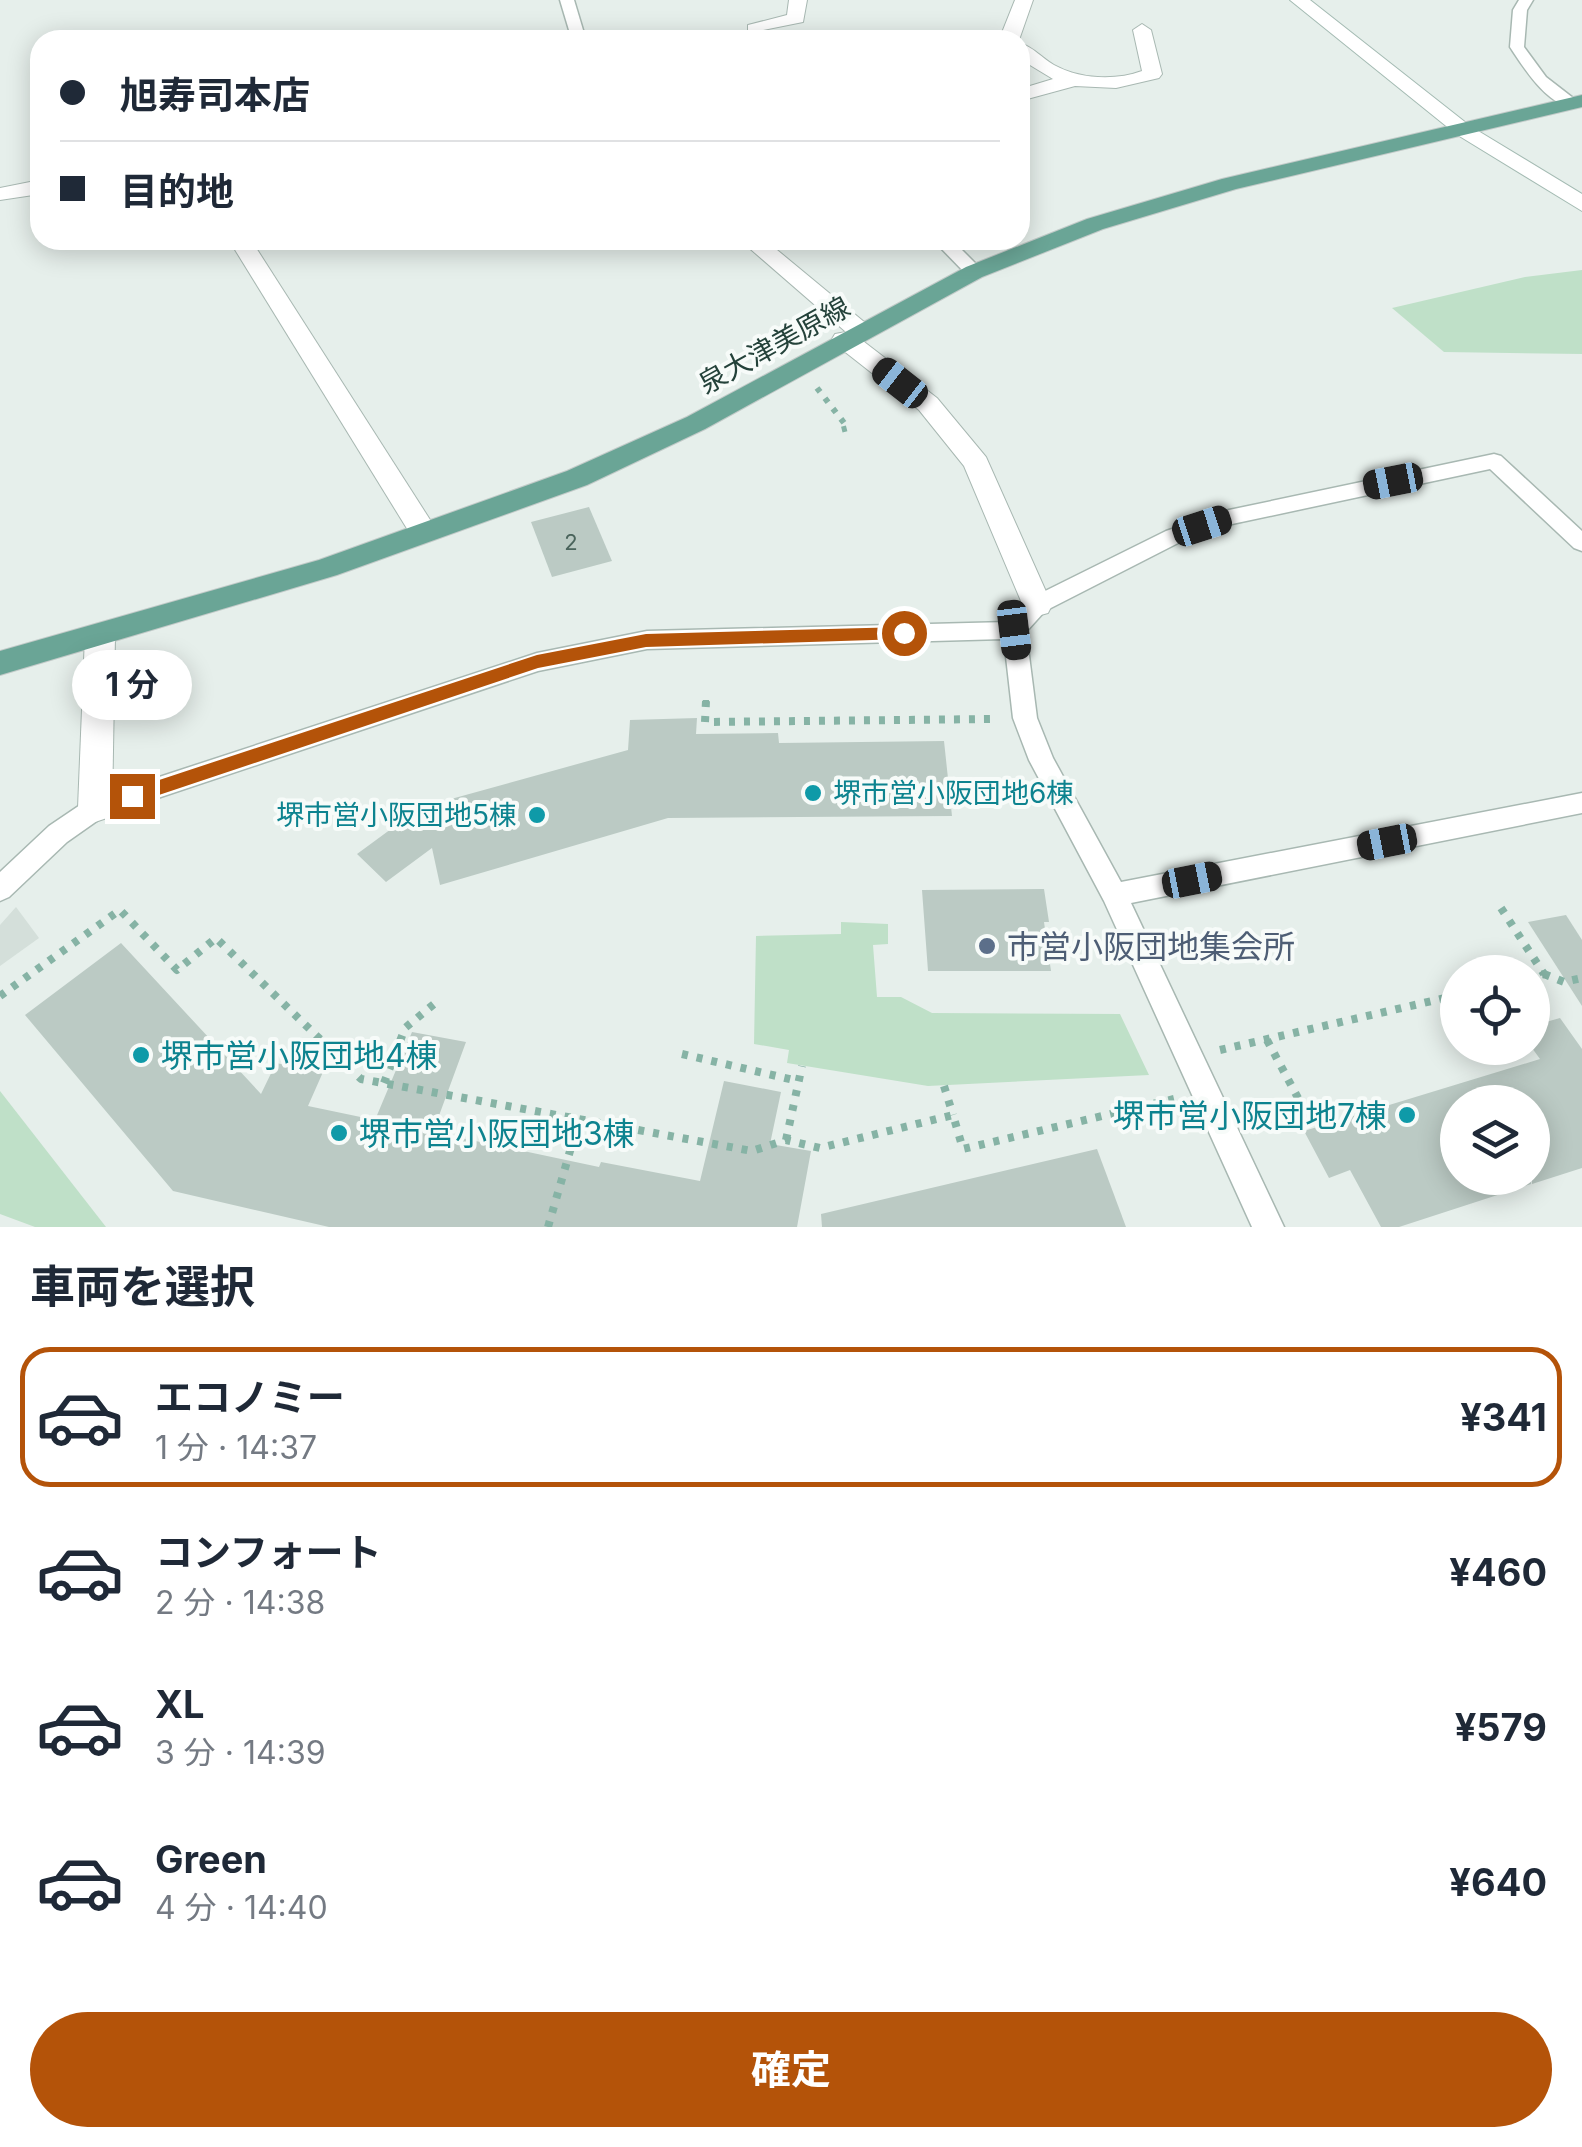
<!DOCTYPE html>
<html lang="ja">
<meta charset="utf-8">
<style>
body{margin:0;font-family:Inter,"Noto Sans JP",sans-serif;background:#f2f2f3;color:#1f2937;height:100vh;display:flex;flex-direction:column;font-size:38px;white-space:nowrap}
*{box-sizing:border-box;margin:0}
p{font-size:32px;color:#747a83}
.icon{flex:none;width:55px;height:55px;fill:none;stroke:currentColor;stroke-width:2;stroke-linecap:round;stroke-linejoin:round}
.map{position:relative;height:1227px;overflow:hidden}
.sheet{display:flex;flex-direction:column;background:#fff;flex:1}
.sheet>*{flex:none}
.banner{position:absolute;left:30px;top:30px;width:1000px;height:220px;border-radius:30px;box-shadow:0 5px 25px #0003;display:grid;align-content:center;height:220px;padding:0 30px;background:#fff}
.controls{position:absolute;left:1440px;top:955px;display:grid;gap:20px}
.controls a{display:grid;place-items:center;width:110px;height:110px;border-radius:50%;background:#fff;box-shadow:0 5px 25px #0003;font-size:50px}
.end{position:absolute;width:45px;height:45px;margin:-22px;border:12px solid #b45309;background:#fff;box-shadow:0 0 0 5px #fff}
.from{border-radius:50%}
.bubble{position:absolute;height:70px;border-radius:35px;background:#fff;box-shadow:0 5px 25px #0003;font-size:32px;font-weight:700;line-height:70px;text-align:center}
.car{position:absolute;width:30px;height:60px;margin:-30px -15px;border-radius:12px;box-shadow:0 0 8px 2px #0007;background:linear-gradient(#222 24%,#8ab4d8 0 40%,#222 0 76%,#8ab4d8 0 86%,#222 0)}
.banner b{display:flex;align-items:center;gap:35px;height:95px;font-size:38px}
.banner b+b{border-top:2px solid #e0e1e3}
.banner i{width:25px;height:25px;background:#1f2937}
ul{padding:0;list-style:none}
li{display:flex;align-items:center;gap:30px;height:140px;margin:0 20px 15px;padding:0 10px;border:5px solid transparent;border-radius:30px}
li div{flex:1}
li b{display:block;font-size:38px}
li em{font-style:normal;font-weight:700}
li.on{border-color:#b45309}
li>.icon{width:90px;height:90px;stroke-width:1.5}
h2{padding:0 30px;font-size:45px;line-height:120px}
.primary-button{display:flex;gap:20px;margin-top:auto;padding:20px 30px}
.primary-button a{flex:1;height:115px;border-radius:60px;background:#b45309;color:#fff;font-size:40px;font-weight:700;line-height:115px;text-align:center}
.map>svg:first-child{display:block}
</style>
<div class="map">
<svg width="1582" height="1227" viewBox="0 0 1582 1227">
<rect width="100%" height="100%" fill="#e6efeb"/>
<path fill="#d4dfda" d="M 16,907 L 39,938 L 0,966 L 0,925 Z"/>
<g fill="#bfe0c8">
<path d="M 1582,270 L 1582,354 L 1444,352 L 1392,308 L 1525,277 Z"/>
<path d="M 841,922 L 888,924 L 888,944 L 873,945 L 877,997 L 901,997 L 932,1013 L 1120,1014 L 1149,1075 L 928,1086 L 787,1063 L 789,1050 L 754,1044 L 756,936 L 841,934 Z"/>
<path d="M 0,1091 L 106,1227 L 35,1227 L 0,1214 Z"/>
</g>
<g fill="#bbcac4">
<path d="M 589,507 L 612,561 L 552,577 L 531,522 Z"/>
<path d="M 697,718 L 696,734 L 778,733 L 779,743 L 944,741 L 952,816 L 668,818 L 440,885 L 432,848 L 386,882 L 357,854 L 406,818 L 404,812 L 628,750 L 630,720 Z"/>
<path d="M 1044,889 L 1049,922 L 1044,922 L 1051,971 L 928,971 L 922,890 Z"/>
<path d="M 1566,915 L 1582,940 L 1582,1006 L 1528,922 Z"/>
<path d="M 121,943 L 261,1094 L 276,1063 L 323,1072 L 308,1106 L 375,1120 L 412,1032 L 466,1042 L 433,1132 L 599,1167 L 601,1162 L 700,1181 L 724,1081 L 781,1092 L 770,1144 L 811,1151 L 797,1227 L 329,1227 L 173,1191 L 25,1015 Z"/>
<path d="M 1560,1018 L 1582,1049 L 1582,1168 L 1532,1184 L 1532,1102 L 1458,1102 L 1458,1178 L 1530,1178 L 1531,1184 L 1399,1227 L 1381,1227 L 1350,1170 L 1329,1178 L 1304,1131 L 1540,1059 L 1532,1048 L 1532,1026 Z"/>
<path d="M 1097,1149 L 1126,1227 L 822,1227 L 821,1214 Z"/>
</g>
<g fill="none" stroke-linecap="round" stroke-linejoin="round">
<defs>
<g id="lane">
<path d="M 560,0 L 574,0 L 586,40 L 572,40 Z"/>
<path d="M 1519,0 L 1533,0 L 1527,10 L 1524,47 L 1546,77 L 1577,101 L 1577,107 C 1549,109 1524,68 1510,47 L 1513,10 Z"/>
<path d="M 933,240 L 952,240 L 980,268 L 980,276 L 968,276 Z"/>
<path d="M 1494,454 L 1501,456 L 1582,531 L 1582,551 L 1574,548 L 1490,469 L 1232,524 L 1182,541 L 1045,611 L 1026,632 L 1037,718 L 1053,758 L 1121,882 L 1582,793 L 1582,813 L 1131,903 L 1284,1227 L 1252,1227 L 1104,901 L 1029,760 L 1013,718 L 1004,639 L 647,649 L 538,671 L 104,816 L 67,842 L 9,897 L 0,901 L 0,872 L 49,826 L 86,801 L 537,653 L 647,631 L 1008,622 L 1029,599 L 1166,531 L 1229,510 Z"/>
</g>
<g id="street">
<path d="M 789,0 L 807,0 L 803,22 L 748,33 L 748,25 L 787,15 Z"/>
<path d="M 1015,0 L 1033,0 L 1019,40 L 999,40 Z"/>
<path d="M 1142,24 L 1151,30 L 1162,74 L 1159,78 L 1116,88 L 1075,86 L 1020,101 L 1020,89 L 1053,79 L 1020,59 L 1020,43 C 1033,47 1042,58 1054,65 C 1079,79 1115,81 1142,71 L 1133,30 Z"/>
<path d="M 40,180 L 40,194 L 0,200 L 0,188 Z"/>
<path d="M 229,240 L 251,240 L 434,526 L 438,533 L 434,540 L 414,540 Z"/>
<path d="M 740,240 L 765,240 L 869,326 L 872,331 L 869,336 L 859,338 L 937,398 L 986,457 L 1052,605 L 1048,613 L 1037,616 L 1026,613 L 964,466 L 919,410 L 835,344 L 832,339 L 835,334 L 846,332 Z"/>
<path d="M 100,625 L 111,628 L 115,636 L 112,808 L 107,818 L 95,822 L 83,818 L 78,808 L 85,636 L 89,628 Z"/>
</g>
<path id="secondary" d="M 1290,0 L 1310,0 L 1470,126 L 1582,194 L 1582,211 L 1456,134 Z"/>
<path id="primary" d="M 1582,95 L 1582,107 L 1236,189 L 1103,229 L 982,277 L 705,429 L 587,485 L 337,575 L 0,675 L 0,651 L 319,560 L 567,471 L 687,417 L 966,267 L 1087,219 L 1222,179 Z"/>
</defs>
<use href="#lane" stroke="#a8b8b2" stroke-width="3"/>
<use href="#street" stroke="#a8b8b2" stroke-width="2"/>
<use href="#secondary" stroke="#a4bbb3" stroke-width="2"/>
<use href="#primary" stroke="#c2cac8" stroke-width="2"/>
<g stroke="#86b3a5" stroke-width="6" stroke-dasharray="5 8" stroke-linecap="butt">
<path d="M 817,388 L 848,428 L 840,430"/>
<path d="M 706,704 L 706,700"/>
</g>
<g stroke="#86b3a5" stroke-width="8" stroke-dasharray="6 9" stroke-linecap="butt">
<path d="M 706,701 L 705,722 L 993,719"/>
<path d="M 1501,908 L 1544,974 L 1532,977"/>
<path d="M 1544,974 L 1564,982 L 1582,978"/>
<path d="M 0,996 L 120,910 L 177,970 L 216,938 L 361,1079 L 752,1151 L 786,1140 L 820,1148 L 953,1115 L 963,1149 L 1174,1099"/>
<path d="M 1267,1040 L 1314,1128"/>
<path d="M 1220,1050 L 1458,995"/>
<path d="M 682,1054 L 798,1081"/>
<path d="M 384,1083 L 405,1028 L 440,999"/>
<path d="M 944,1086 L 953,1115"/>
<path d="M 786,1140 L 802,1066"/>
<path d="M 548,1227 L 579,1120"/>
</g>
<use href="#lane" fill="#fff" fill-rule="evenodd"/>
<use href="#street" fill="#fff" fill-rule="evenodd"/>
<use href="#secondary" fill="#fff" fill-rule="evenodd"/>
<use href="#primary" fill="#6aa596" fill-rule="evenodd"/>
</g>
<path fill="#b45309" d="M 904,627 L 912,633 L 904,639 L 646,647 L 538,668 L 132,804 L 123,796 L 132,789 L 537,655 L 646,634 Z"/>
<g fill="#0f9aa8" stroke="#f7fbf9" stroke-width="4">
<circle cx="813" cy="793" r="10"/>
<circle cx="537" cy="815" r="10"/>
<circle cx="141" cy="1055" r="10"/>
<circle cx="1407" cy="1115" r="10"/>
<circle cx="339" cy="1133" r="10"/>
</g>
<circle fill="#5c6f8a" stroke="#f7fbf9" stroke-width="4" cx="987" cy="946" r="10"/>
<g text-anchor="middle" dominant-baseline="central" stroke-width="8" stroke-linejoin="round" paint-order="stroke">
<g font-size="22" fill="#4a645c">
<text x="571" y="542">2</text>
</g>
<g font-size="28" fill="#24423a" stroke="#f7fbf9">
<text transform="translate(774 345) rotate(-29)">泉大津美原線</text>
</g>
<g font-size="28" fill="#0d838f" stroke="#f7fbf9" text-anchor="start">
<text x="833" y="793">堺市営小阪団地6棟</text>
<text x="517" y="815" text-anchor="end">堺市営小阪団地5棟</text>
</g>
<g font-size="32" fill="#4e5e75" stroke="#f7fbf9" text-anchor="start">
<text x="1007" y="946">市営小阪団地集会所</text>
</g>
<g font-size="32" fill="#0d838f" stroke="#f7fbf9" text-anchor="start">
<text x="161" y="1055">堺市営小阪団地4棟</text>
<text x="1387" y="1115" text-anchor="end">堺市営小阪団地7棟</text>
<text x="359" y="1133">堺市営小阪団地3棟</text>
</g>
</g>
</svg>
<div class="controls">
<a><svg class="icon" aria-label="locate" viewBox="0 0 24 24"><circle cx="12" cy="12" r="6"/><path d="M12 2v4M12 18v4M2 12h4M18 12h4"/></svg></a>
<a><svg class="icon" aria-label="layers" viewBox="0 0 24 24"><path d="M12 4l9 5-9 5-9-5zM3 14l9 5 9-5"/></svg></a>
</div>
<i class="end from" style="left:904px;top:633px"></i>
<i class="end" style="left:132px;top:796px"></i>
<div class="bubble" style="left:72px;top:650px;width:120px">1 分</div>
<i class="car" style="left:900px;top:383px;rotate:308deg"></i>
<i class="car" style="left:1393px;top:481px;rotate:259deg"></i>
<i class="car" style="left:1202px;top:526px;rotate:72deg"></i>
<i class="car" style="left:1014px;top:630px;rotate:173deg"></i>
<i class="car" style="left:1387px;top:842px;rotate:259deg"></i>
<i class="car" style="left:1192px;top:880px;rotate:79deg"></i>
<div class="banner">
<b><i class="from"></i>旭寿司本店</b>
<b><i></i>目的地</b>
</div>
</div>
<section class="sheet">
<h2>車両を選択</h2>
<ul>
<li class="on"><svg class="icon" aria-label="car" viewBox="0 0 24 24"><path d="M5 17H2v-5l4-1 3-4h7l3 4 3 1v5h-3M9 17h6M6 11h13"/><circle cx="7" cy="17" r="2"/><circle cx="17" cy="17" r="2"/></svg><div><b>エコノミー</b><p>1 分 · 14:37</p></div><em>¥341</em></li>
<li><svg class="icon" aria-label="car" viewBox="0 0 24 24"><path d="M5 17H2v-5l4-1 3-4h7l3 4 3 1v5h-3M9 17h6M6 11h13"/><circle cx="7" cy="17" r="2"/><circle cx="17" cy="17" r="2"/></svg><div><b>コンフォート</b><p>2 分 · 14:38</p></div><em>¥460</em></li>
<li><svg class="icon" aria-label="car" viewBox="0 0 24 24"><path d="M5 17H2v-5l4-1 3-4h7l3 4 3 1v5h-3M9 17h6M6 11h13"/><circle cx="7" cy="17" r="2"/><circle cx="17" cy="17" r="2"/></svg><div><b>XL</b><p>3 分 · 14:39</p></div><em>¥579</em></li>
<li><svg class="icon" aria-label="car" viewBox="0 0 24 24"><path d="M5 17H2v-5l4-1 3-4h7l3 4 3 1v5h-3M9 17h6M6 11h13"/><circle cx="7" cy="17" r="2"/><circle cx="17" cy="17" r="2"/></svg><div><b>Green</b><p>4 分 · 14:40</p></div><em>¥640</em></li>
</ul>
<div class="primary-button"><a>確定</a></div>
</section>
